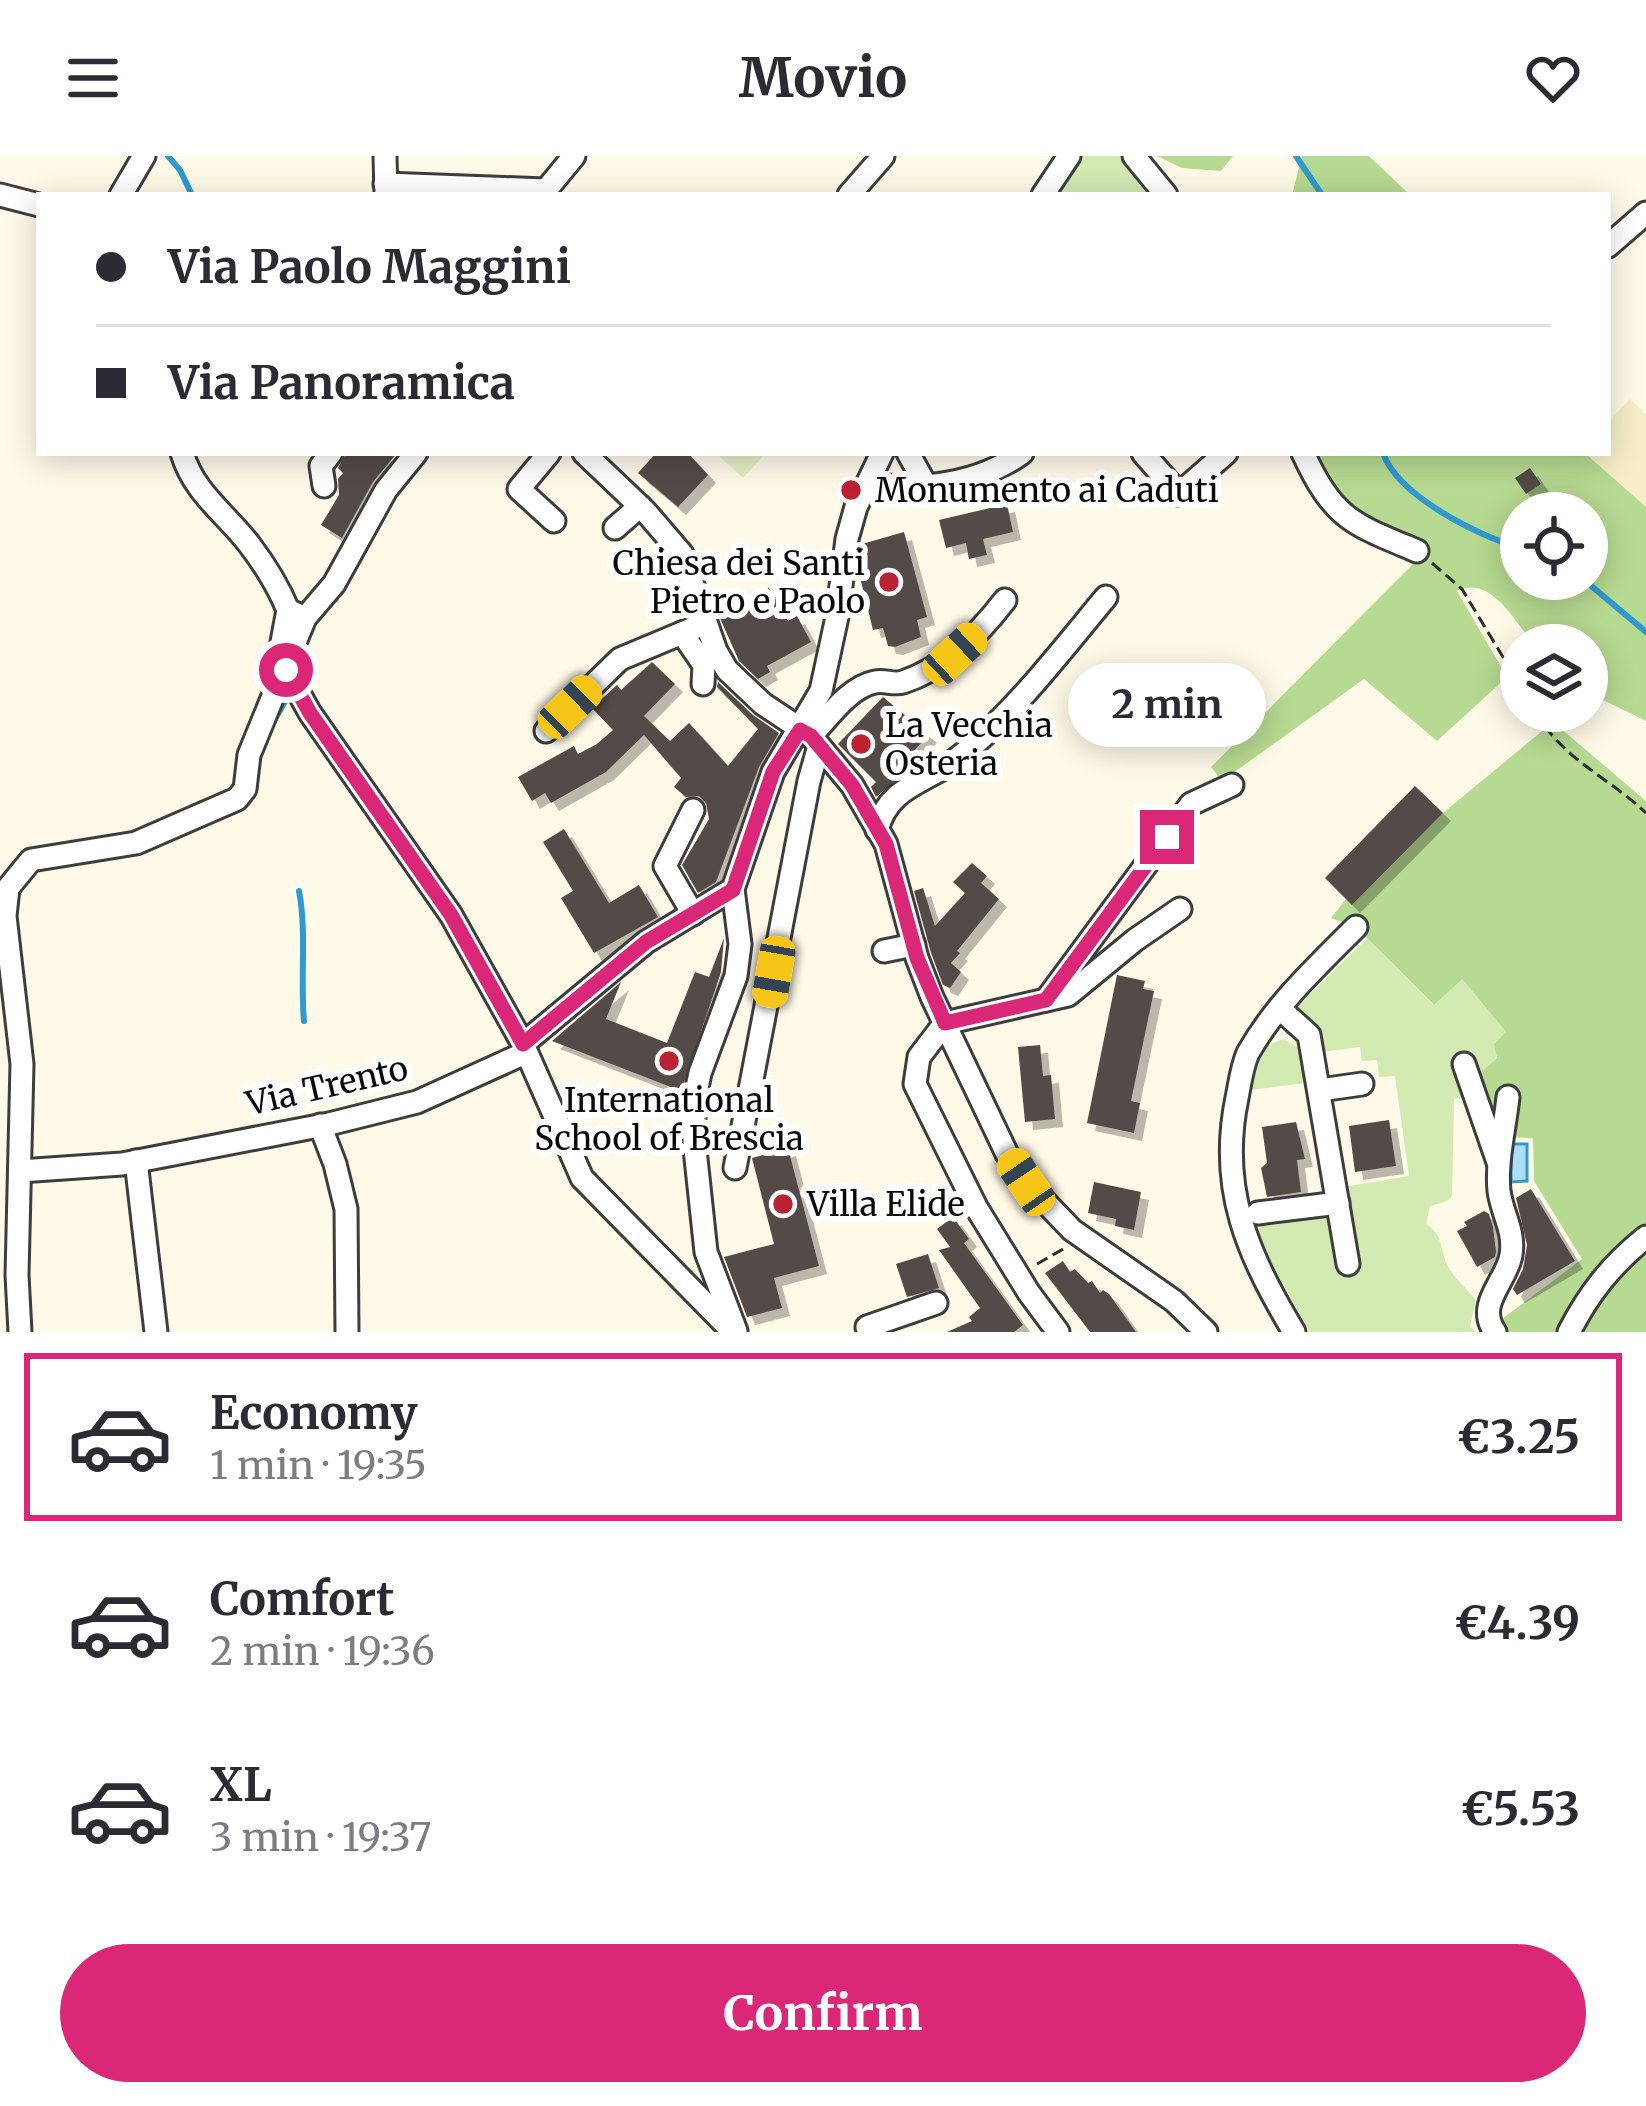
<!DOCTYPE html>
<meta charset="utf-8">
<style>
body{margin:0;font-family:Merriweather,serif;background:#f2f2f3;color:#2b2b33;height:100vh;display:flex;flex-direction:column;font-size:45px;white-space:nowrap}
*{box-sizing:border-box;margin:0}
p{font-size:39px;color:#7c7c81}
.icon{flex:none;width:66px;height:66px;fill:none;stroke:currentColor;stroke-width:2;stroke-linecap:round;stroke-linejoin:round}
.map{position:relative;height:1176px;overflow:hidden}
.side{display:flex;flex-direction:column;background:#fff;flex:1}
.side>*{flex:none}
.top-card{position:absolute;left:36px;top:36px;width:1575px;height:264px;border-radius:0px;box-shadow:0 6px 30px #0003;display:grid;align-content:center;height:264px;padding:0 60px;background:#fff}
.buttons{position:absolute;left:1500px;top:336px;display:grid;gap:24px}
.buttons a{display:grid;place-items:center;width:108px;height:108px;border-radius:50%;background:#fff;box-shadow:0 6px 30px #0003;font-size:60px}
.end{position:absolute;width:54px;height:54px;margin:-27px;border:15px solid #db2777;background:#fff;box-shadow:0 0 0 6px #fff}
.from{border-radius:50%}
.bubble{position:absolute;height:84px;border-radius:42px;background:#fff;box-shadow:0 6px 30px #0003;font-size:39px;font-weight:700;line-height:84px;text-align:center}
.car{position:absolute;width:36px;height:72px;margin:-36px -18px;border-radius:15px;box-shadow:0 0 9px 3px #0007;background:linear-gradient(#f5c518 24%,#345 0 40%,#f5c518 0 76%,#345 0 86%,#f5c518 0)}
.top-card b{display:flex;align-items:center;gap:42px;height:114px;font-size:45px}
.top-card b+b{border-top:3px solid #e1e1e2}
.top-card i{width:30px;height:30px;background:#2b2b33}
ul{padding:21px 0 0;list-style:none}
li{display:flex;align-items:center;gap:36px;height:168px;margin:0 24px 18px;padding:0 36px;border:6px solid transparent;border-radius:0px}
li div{flex:1}
li b{display:block;font-size:45px}
li em{font-style:normal;font-weight:700}
li.selected{border-color:#db2777}
li>.icon{width:108px;height:108px;stroke-width:1.5}
.button{display:flex;gap:24px;margin-top:auto;padding:24px 60px}
.button a{flex:1;height:138px;border-radius:72px;background:#db2777;color:#fff;font-size:48px;font-weight:700;line-height:138px;text-align:center}
header{display:flex;justify-content:space-between;align-items:center;height:156px;padding:0 60px;background:#fff;font-size:54px;font-weight:700}
.map>svg:first-child{display:block}
</style>
<header><svg class="icon" aria-label="menu" viewBox="0 0 24 24"><path d="M4 6h16M4 12h16M4 18h16"/></svg>Movio<svg class="icon" aria-label="heart" viewBox="0 0 24 24"><path d="M12 20l-8-8c-3-5 5-10 8-4 3-6 11-1 8 4z"/></svg></header>
<div class="map">
<svg width="1646" height="1176" viewBox="0 0 1646 1176">
<defs>
<filter id="shadow"><feDropShadow dx="8" dy="8" stdDeviation="0" flood-color="#0004"/></filter>
</defs>
<rect width="100%" height="100%" fill="#fff9e8"/>
<path fill="#f5eec8" d="M 1630,243 L 1646,258 L 1646,351 L 1585,297 L 1608,297 L 1608,266 Z"/>
<g fill="#d2e9b2">
<path d="M 1081,0 L 1127,0 L 1157,39 L 1052,39 Z"/>
<path d="M 1367,782 L 1433,849 L 1461,822 L 1506,876 L 1481,938 L 1454,943 L 1452,1040 L 1447,1045 L 1430,1050 L 1426,1068 C 1445,1080 1439,1095 1449,1112 C 1455,1123 1468,1134 1476,1144 L 1470,1171 L 1476,1176 L 1310,1176 L 1264,1094 L 1255,1068 L 1331,1057 L 1344,1031 L 1409,1020 L 1395,920 L 1379,921 L 1377,904 L 1362,905 L 1360,891 L 1322,896 L 1316,872 L 1298,858 L 1299,849 Z"/>
<path d="M 1283,883 L 1299,892 L 1305,927 L 1251,934 L 1264,891 Z"/>
</g>
<g fill="#b6da91" fill-rule="evenodd">
<path d="M 1157,0 L 1233,0 L 1221,15 L 1182,12 Z"/>
<path d="M 1302,0 L 1369,0 L 1410,39 L 1292,39 Z"/>
<path d="M 1311,297 L 1585,297 L 1646,351 L 1646,565 L 1587,536 L 1587,489 L 1535,489 C 1514,466 1492,418 1457,435 L 1507,521 L 1437,585 L 1364,523 L 1222,625 L 1211,611 L 1428,393 L 1357,360 ZM 1521,357 L 1587,357 L 1587,423 L 1521,423 Z"/>
<path d="M 1553,566 L 1646,645 L 1646,1073 C 1607,1102 1576,1131 1556,1176 L 1506,1176 L 1502,1163 L 1582,1103 L 1534,1025 L 1533,982 L 1495,981 L 1476,921 L 1497,902 L 1494,888 L 1506,876 L 1462,823 L 1434,849 L 1356,771 L 1331,762 L 1346,743 L 1353,748 L 1443,657 Z"/>
<path d="M 1646,1092 L 1646,1176 L 1580,1176 L 1601,1139 Z"/>
</g>
<path fill="#e3f0c4" d="M 716,297 L 766,297 L 743,322 Z"/>
<path fill="#acdff7" stroke="#3199cf" stroke-width="3" d="M 1511,988 L 1527,988 L 1527,1025 L 1511,1026 Z"/>
<g fill="none" stroke-linecap="round" stroke-linejoin="round">
<g stroke="#3199cf" stroke-width="6">
<path d="M 168,0 L 180,14 L 192,39"/>
<path d="M 1296,0 L 1322,39"/>
<path d="M 1383,297 C 1398,340 1478,380 1521,392"/>
<path d="M 1583,423 L 1646,476"/>
<path d="M 272,568 L 290,537"/>
<path d="M 299,735 C 307,777 300,822 304,865"/>
</g>
</g>
<g fill="#534b47" filter="url(#shadow)">
<path d="M 346,297 L 397,297 L 373,326 L 342,382 L 321,369 L 339,339 L 338,323 L 343,317 L 338,312 Z"/>
<path d="M 656,297 L 688,297 L 708,319 L 678,351 L 638,317 Z"/>
<path d="M 1530,312 L 1541,328 L 1526,338 L 1515,322 Z"/>
<path d="M 1007,348 L 1013,376 L 983,383 L 987,399 L 969,403 L 966,387 L 946,392 L 939,364 Z"/>
<path d="M 904,376 L 927,461 L 917,464 L 921,481 L 895,491 L 888,490 L 883,472 L 873,474 L 858,413 L 862,388 Z"/>
<path d="M 769,432 L 788,465 L 797,460 L 811,486 L 767,510 L 770,516 L 758,523 L 739,505 L 719,460 Z"/>
<path d="M 652,506 L 675,528 L 644,560 L 670,585 L 689,567 L 728,610 L 758,573 L 717,531 L 718,526 L 753,559 L 779,577 L 759,611 L 716,726 L 698,737 L 682,709 L 709,663 L 706,647 L 699,640 L 686,641 L 674,631 L 681,622 L 644,579 L 606,616 L 551,647 L 545,637 L 532,645 L 518,621 L 574,590 L 578,598 L 597,588 L 613,574 L 592,552 L 617,529 L 621,534 Z"/>
<path d="M 883,541 L 929,579 L 903,606 L 910,612 L 876,641 L 871,631 L 876,626 L 838,588 Z"/>
<path d="M 1415,630 L 1443,657 L 1352,749 L 1325,722 Z"/>
<path d="M 564,673 L 609,747 L 639,729 L 658,761 L 594,797 L 561,742 L 573,735 L 543,686 Z"/>
<path d="M 972,707 L 987,720 L 981,727 L 999,743 L 957,795 L 960,797 L 951,807 L 961,816 L 950,832 L 943,829 L 931,797 L 914,735 L 923,732 L 935,770 L 965,737 L 953,726 Z"/>
<path d="M 724,782 L 721,816 L 681,935 L 552,885 L 621,826 L 606,863 L 667,887 L 695,816 L 709,821 Z"/>
<path d="M 1117,819 L 1145,825 L 1143,833 L 1154,835 L 1131,945 L 1140,947 L 1134,977 L 1087,967 Z"/>
<path d="M 1040,889 L 1043,920 L 1051,919 L 1055,963 L 1025,966 L 1018,891 Z"/>
<path d="M 1389,964 L 1396,1010 L 1355,1016 L 1349,970 Z"/>
<path d="M 1296,966 L 1305,1003 L 1297,1004 L 1301,1036 L 1267,1041 L 1261,1012 L 1267,1007 L 1262,971 Z"/>
<path d="M 788,992 L 819,1110 L 774,1122 L 782,1152 L 747,1161 L 724,1101 L 774,1088 L 752,1002 Z"/>
<path d="M 1094,1026 L 1141,1036 L 1134,1074 L 1115,1070 L 1116,1063 L 1088,1057 Z"/>
<path d="M 1531,1033 L 1575,1105 L 1517,1139 L 1513,1133 L 1523,1113 L 1527,1089 L 1516,1042 Z"/>
<path d="M 1484,1055 L 1489,1058 L 1493,1071 L 1496,1096 L 1495,1101 L 1477,1111 L 1457,1075 L 1467,1070 L 1464,1066 Z"/>
<path d="M 953,1061 L 969,1083 L 964,1087 L 1023,1169 L 1014,1176 L 947,1176 L 972,1165 L 969,1161 L 980,1152 L 939,1094 L 950,1091 L 937,1073 Z"/>
<path d="M 928,1098 L 939,1132 L 907,1141 L 896,1108 Z"/>
<path d="M 1063,1105 L 1070,1116 L 1075,1113 L 1088,1127 L 1092,1125 L 1100,1137 L 1103,1134 L 1109,1138 L 1136,1176 L 1090,1176 L 1045,1117 Z"/>
</g>
<g fill="none" stroke-linecap="round" stroke-linejoin="round">
<defs>
<g id="minor">
<path d="M 385,0 L 386,38"/>
<path d="M 1134,0 L 1166,39"/>
<path d="M 385,28 L 546,34 L 574,0"/>
<path d="M 0,39 L 39,49"/>
<path d="M 121,39 L 144,0"/>
<path d="M 849,39 L 883,0"/>
<path d="M 1043,39 L 1069,0"/>
<path d="M 1608,90 L 1646,57"/>
<path d="M 182,297 C 194,337 225,357 249,388 C 265,409 278,430 288,454 L 305,462"/>
<path d="M 549,297 L 519,333 L 554,365"/>
<path d="M 584,297 L 645,355 L 682,398 L 716,495 L 727,514 L 763,548 L 811,580 L 852,629 L 886,688 L 917,802 L 932,841 L 1007,998 L 1026,1026 L 1072,1074 L 1174,1145 L 1206,1176"/>
<path d="M 908,297 L 927,331"/>
<path d="M 1143,297 L 1179,338 L 1226,297"/>
<path d="M 1303,297 C 1334,364 1353,368 1417,395"/>
<path d="M 867,328 C 920,335 978,329 1022,297"/>
<path d="M 324,330 L 321,310 L 331,297"/>
<path d="M 615,372 L 640,350"/>
<path d="M 682,477 L 704,509 L 703,528"/>
<path d="M 277,513 L 288,454"/>
<path d="M 286,514 L 310,557 L 451,759 L 523,888 L 582,1022 L 733,1176"/>
<path d="M 546,575 L 620,503 L 706,467"/>
<path d="M 811,580 C 828,562 849,531 875,526 C 885,524 894,529 903,526 C 946,512 979,478 1005,444"/>
<path d="M 693,654 L 665,710 L 693,758"/>
<path d="M 877,674 C 889,627 930,627 963,598 C 1017,553 1061,495 1106,441"/>
<path d="M 733,733 L 740,788 L 736,820 L 700,917 L 694,946 L 694,984 L 706,1096 L 736,1175"/>
<path d="M 884,795 L 914,789"/>
<path d="M 1046,844 L 1191,648 L 1232,629"/>
<path d="M 1279,852 L 1309,879 L 1348,1108"/>
<path d="M 523,888 L 646,786 L 733,733 L 773,616 L 821,535 L 837,461 L 847,383 L 856,351 L 882,297"/>
<path d="M 1464,908 L 1498,1006"/>
<path d="M 1320,934 L 1362,928"/>
<path d="M 320,969 L 335,1008 L 346,1053 L 347,1176"/>
<path d="M 136,1005 L 156,1176"/>
<path d="M 735,1012 L 809,625 L 819,590"/>
<path d="M 20,1015 L 122,1008 L 329,968 L 417,946 L 525,897"/>
<path d="M 1258,1057 L 1338,1047"/>
<path d="M 20,1176 L 17,1119 L 22,908 L 5,760 L 8,732 L 31,704 L 136,687 L 237,643 L 245,633 L 249,599 L 305,462 L 334,428 L 386,334 L 416,297"/>
<path d="M 869,1176 L 867,1171 L 936,1147"/>
<path d="M 1058,1176 L 1029,1137 L 976,1051 L 915,928 L 919,901 L 945,867 L 1068,839 L 1135,784 L 1180,753"/>
<path d="M 1294,1176 C 1248,1099 1218,1033 1237,942 C 1240,927 1242,910 1248,897 C 1275,849 1317,810 1356,771"/>
<path d="M 1495,1176 C 1475,1148 1507,1125 1511,1099 C 1515,1075 1502,1058 1499,1035 C 1496,1005 1505,971 1508,941"/>
<path d="M 1569,1176 C 1589,1137 1612,1108 1646,1081"/>
</g>
</defs>
<use href="#minor" stroke="#3d3d3d" stroke-width="27"/>
<g stroke="#2c2c2c" stroke-width="3" stroke-dasharray="12 6" stroke-linecap="butt">
<path d="M 1432,407 L 1462,433 L 1521,531"/>
<path d="M 1535,555 C 1563,604 1607,620 1646,657"/>
<path d="M 1037,1108 L 1065,1092"/>
</g>
<use href="#minor" stroke="#fff" stroke-width="21"/>
</g>
<g fill="none" stroke-linecap="round" stroke-linejoin="round">
<path stroke="#db2777" stroke-width="15" d="M 286,514 L 310,557 L 451,759 L 523,888 L 646,786 L 733,734 L 773,616 L 800,574 L 811,580 L 852,629 L 886,688 L 917,802 L 945,867 L 1046,844 L 1167,681"/>
</g>
<g fill="#bc2131" stroke="#fff" stroke-width="4.5">
<circle cx="851" cy="334" r="12"/>
<circle cx="889" cy="426" r="12"/>
<circle cx="861" cy="588" r="12"/>
<circle cx="669" cy="905" r="12"/>
<circle cx="783" cy="1048" r="12"/>
</g>
<g text-anchor="middle" dominant-baseline="central" stroke-width="12" stroke-linejoin="round" paint-order="stroke">
<g font-size="33" fill="#0a0a0a" stroke="#fff" text-anchor="start">
<text x="875" y="334">Monumento ai Caduti</text>
<text x="865" y="407" text-anchor="end">Chiesa dei Santi<tspan x="865" dy="38">Pietro e Paolo</tspan></text>
<text x="885" y="569">La Vecchia<tspan x="885" dy="38">Osteria</tspan></text>
<text x="669" y="944" text-anchor="middle">International<tspan x="669" dy="38">School of Brescia</tspan></text>
<text x="807" y="1048">Villa Elide</text>
</g>
<g font-size="33" fill="#0a0a0a" stroke="#fff">
<text transform="translate(327 930) rotate(-13)">Via Trento</text>
</g>
</g>
</svg>
<div class="buttons">
<a><svg class="icon" aria-label="locate" viewBox="0 0 24 24"><circle cx="12" cy="12" r="6"/><path d="M12 2v4M12 18v4M2 12h4M18 12h4"/></svg></a>
<a><svg class="icon" aria-label="layers" viewBox="0 0 24 24"><path d="M12 4l9 5-9 5-9-5zM3 14l9 5 9-5"/></svg></a>
</div>
<i class="end from" style="left:286px;top:514px"></i>
<i class="end" style="left:1167px;top:681px"></i>
<div class="bubble" style="left:1068px;top:507px;width:198px">2 min</div>
<i class="car" style="left:955px;top:498px;rotate:47deg"></i>
<i class="car" style="left:570px;top:551px;rotate:46deg"></i>
<i class="car" style="left:774px;top:816px;rotate:190deg"></i>
<i class="car" style="left:1026px;top:1026px;rotate:326deg"></i>
<div class="top-card">
<b><i class="from"></i>Via Paolo Maggini</b>
<b><i></i>Via Panoramica</b>
</div>
</div>
<section class="side">
<ul>
<li class="selected"><svg class="icon" aria-label="car" viewBox="0 0 24 24"><path d="M5 17H2v-5l4-1 3-4h7l3 4 3 1v5h-3M9 17h6M6 11h13"/><circle cx="7" cy="17" r="2"/><circle cx="17" cy="17" r="2"/></svg><div><b>Economy</b><p>1 min · 19:35</p></div><em>€3.25</em></li>
<li><svg class="icon" aria-label="car" viewBox="0 0 24 24"><path d="M5 17H2v-5l4-1 3-4h7l3 4 3 1v5h-3M9 17h6M6 11h13"/><circle cx="7" cy="17" r="2"/><circle cx="17" cy="17" r="2"/></svg><div><b>Comfort</b><p>2 min · 19:36</p></div><em>€4.39</em></li>
<li><svg class="icon" aria-label="car" viewBox="0 0 24 24"><path d="M5 17H2v-5l4-1 3-4h7l3 4 3 1v5h-3M9 17h6M6 11h13"/><circle cx="7" cy="17" r="2"/><circle cx="17" cy="17" r="2"/></svg><div><b>XL</b><p>3 min · 19:37</p></div><em>€5.53</em></li>
</ul>
<div class="button"><a>Confirm</a></div>
</section>
